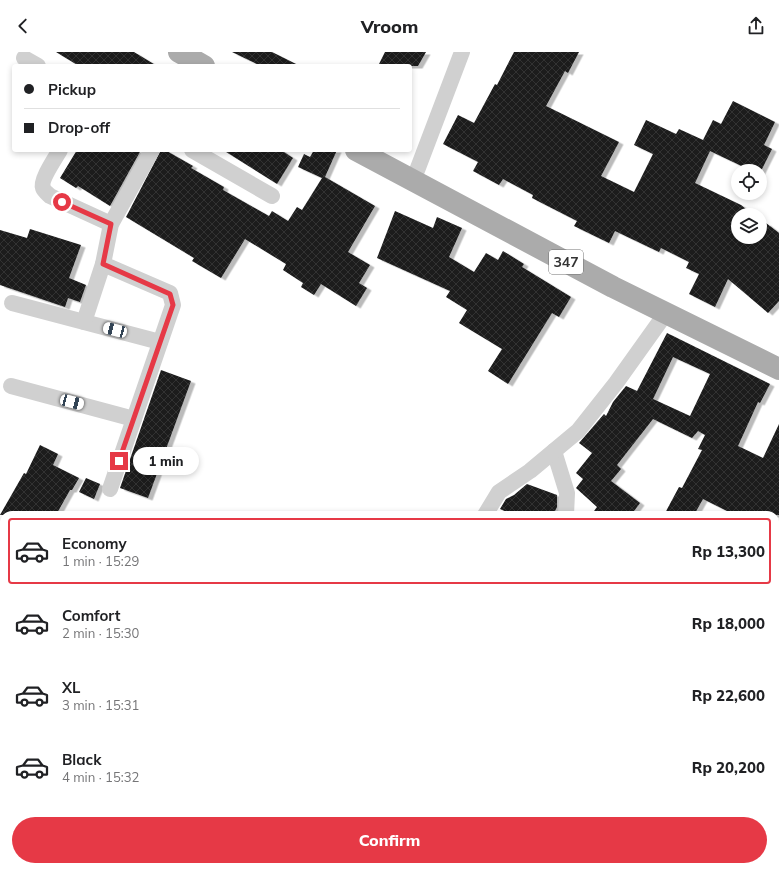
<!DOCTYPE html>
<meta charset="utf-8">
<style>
body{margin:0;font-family:Mulish,sans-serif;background:#f6f6f6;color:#202124;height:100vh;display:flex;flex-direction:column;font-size:15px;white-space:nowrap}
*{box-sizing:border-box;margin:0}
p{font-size:13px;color:#757577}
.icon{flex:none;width:22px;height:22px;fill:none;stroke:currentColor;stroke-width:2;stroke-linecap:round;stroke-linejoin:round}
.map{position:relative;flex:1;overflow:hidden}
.details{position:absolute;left:0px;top:459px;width:779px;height:360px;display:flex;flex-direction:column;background:#fff;border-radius:12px 12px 0 0;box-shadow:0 2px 6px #0003}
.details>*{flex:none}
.banner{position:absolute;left:12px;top:12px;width:400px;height:88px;border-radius:4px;box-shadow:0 2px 6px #0003;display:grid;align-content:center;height:88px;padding:0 12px;background:#fff}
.fabs{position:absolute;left:731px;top:112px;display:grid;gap:8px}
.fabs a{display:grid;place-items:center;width:36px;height:36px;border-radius:50%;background:#fff;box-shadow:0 2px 6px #0003;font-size:20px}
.end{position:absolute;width:18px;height:18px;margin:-9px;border:5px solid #e63946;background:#fff;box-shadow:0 0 0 2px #fff}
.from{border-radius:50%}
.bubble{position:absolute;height:28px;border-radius:14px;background:#fff;box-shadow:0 2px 6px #0003;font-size:13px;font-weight:800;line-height:28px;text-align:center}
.car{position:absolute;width:12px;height:24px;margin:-12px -6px;border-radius:5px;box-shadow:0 0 3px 1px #0007;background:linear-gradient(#fff 24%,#345 0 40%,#fff 0 76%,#345 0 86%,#fff 0)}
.banner b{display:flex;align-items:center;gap:14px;height:38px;font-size:15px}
.banner b+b{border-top:1px solid #e0e0e0}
.banner i{width:10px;height:10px;background:#202124}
ul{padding:7px 0 0;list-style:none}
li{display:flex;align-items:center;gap:12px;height:66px;margin:0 8px 6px;padding:0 4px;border:2px solid transparent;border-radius:4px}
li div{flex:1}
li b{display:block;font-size:15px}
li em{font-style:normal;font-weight:800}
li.active{border-color:#e63946}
li>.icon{width:36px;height:36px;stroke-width:1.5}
.cta{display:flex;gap:8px;margin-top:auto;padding:8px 12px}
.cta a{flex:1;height:46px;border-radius:24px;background:#e63946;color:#fff;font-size:16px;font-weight:800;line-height:46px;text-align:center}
header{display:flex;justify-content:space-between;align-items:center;height:52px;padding:0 12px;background:#fff;font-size:18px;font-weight:800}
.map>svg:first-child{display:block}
</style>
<header><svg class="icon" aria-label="back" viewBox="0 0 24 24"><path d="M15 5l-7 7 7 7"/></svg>Vroom<svg class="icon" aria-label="share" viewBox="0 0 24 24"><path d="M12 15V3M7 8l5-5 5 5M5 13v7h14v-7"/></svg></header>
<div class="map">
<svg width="779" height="819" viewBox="0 0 779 819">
<defs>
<pattern id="building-cross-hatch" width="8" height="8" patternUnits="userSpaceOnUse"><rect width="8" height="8" fill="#1a1a1a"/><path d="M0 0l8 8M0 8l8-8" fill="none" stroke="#333"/></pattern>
<filter id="shadow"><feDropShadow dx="4.5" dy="2.5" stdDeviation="0" flood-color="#0004"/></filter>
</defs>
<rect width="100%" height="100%" fill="#fff"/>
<g fill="url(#building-cross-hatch)" fill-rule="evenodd" filter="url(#shadow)">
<path d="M 56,0 L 134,0 L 157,14 L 79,14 Z"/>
<path d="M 232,0 L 272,0 L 300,14 L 261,14 Z"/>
<path d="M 385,0 L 426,0 L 418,14 L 378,14 Z"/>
<path d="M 514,0 L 579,0 L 568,21 L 565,19 L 546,54 L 619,90 L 601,124 L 634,140 L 653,102 L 634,93 L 646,68 L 676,82 L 679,77 L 703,88 L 713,68 L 721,72 L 733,49 L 775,70 L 764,93 L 772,97 L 760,121 L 760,119 L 752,119 L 710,99 L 695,131 L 741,153 L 753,163 L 738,163 L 738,185 L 760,185 L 760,169 L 765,173 L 766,171 L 779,181 L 779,249 L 768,261 L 728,227 L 715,255 L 689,242 L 699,222 L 686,216 L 689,210 L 661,196 L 659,200 L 615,179 L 609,191 L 574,174 L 577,169 L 532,146 L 533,143 L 503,127 L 499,133 L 473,119 L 478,110 L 443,92 L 458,63 L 474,71 L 495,32 L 497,33 Z"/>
<path d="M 77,98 L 141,98 L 110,154 L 78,134 L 76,136 L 60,126 Z"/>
<path d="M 161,98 L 165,98 L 193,114 L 191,116 L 224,135 L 223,138 L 269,164 L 272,159 L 288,169 L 297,155 L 302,158 L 322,126 L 298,115 L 304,102 L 310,105 L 314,98 L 337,98 L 325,125 L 375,154 L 348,200 L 370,213 L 359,231 L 367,236 L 356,254 L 321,232 L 314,243 L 301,235 L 303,231 L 283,218 L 286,212 L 245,187 L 221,226 L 192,209 L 194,206 L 126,165 Z"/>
<path d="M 223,98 L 281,98 L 293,106 L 277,132 Z"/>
<path d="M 395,159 L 433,176 L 437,165 L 462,176 L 449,205 L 474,220 L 486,201 L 498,208 L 503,199 L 524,212 L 522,215 L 571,245 L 559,265 L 552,261 L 508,332 L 488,319 L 502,297 L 459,271 L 467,258 L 446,245 L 450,239 L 377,206 Z"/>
<path d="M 30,177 L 81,193 L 69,226 L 86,233 L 80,250 L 68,246 L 65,255 L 0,233 L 0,178 L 27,186 Z"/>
<path d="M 667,281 L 770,332 L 760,351 L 758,350 L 738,394 L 763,406 L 779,372 L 779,463 L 735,463 L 703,447 L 694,463 L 664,463 L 679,435 L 682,436 L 702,398 L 698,397 L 705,383 L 698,379 L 692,386 L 653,367 L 617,413 L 621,417 L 611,429 L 640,451 L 631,463 L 591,463 L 597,455 L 576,436 L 583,427 L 576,421 L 592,401 L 579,391 L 604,362 L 606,364 L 613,350 L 626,334 L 637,339 ZM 673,305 L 710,322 L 690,364 L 653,347 Z"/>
<path d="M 161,318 L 191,329 L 148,446 L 120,436 Z"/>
<path d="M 40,393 L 58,402 L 53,413 L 79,426 L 72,438 L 70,438 L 56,463 L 0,463 L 24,421 L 26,422 Z"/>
<path d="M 86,426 L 100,432 L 94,447 L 79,440 Z"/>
<path d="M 527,432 L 557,443 L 557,455 L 553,463 L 513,463 L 500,457 L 506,447 L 514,443 Z"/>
</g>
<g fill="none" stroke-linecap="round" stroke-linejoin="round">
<path stroke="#cdcdcd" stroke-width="2.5" stroke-dasharray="2 2" stroke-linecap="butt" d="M 81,819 L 82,815"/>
<g stroke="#d0d0d0" stroke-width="16">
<path d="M 24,6 L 38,14"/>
<path d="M 60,98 C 56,105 40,128 43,136 C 44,139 48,142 50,144 L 111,172"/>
<path d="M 192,98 L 272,144"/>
<path d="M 413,129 L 462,0"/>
<path d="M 12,251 L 160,290"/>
<path d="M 84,270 L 103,212"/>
<path d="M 11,334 L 134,367"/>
<path d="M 554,399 L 567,441 L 566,463"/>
<path d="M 110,437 L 173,253 L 170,241 L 103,212 L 111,172 L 152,98"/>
<path d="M 485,463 L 499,440 L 530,419 L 578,379 L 616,331 L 666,261"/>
<path d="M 0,514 L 4,516"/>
<path d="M 775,688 L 779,690"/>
<path d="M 775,753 L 779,755"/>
<path d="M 145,815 L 152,819"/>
<path d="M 352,819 L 353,815"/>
</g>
<g stroke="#ababab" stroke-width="22">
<path d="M 179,0 L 204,14"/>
<path d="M 356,98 L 613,235 L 779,317"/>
</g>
</g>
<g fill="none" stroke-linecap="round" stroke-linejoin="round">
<path stroke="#e63946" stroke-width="5" d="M 62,150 L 111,172 L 103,212 L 170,242 L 173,253 L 119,409"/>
</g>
<g text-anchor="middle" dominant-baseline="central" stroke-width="4" stroke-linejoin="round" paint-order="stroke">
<rect fill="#fff" stroke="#707070" stroke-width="1" x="549" y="198" width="34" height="24" rx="3"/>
<g font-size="14" font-weight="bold" fill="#333">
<text x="566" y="210">347</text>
</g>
</g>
</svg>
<div class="fabs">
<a><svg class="icon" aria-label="locate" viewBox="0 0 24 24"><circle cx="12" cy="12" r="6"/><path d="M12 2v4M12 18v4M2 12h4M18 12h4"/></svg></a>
<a><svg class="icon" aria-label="layers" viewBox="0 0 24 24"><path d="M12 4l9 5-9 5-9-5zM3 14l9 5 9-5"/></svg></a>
</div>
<i class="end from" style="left:62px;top:150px"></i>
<i class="end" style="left:119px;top:409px"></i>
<div class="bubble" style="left:133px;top:395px;width:66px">1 min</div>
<i class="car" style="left:115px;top:278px;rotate:285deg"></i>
<i class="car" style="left:72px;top:350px;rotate:105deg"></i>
<div class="banner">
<b><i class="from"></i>Pickup</b>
<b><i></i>Drop-off</b>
</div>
<section class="details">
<ul>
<li class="active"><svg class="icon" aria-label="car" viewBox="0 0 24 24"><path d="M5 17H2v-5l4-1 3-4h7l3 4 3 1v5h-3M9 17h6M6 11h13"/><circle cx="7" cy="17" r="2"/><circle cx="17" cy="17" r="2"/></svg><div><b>Economy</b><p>1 min · 15:29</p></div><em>Rp 13,300</em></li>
<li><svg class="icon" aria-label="car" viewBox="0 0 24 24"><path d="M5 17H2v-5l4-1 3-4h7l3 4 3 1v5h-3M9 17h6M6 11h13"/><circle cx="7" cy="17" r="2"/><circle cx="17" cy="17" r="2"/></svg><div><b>Comfort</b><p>2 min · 15:30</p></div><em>Rp 18,000</em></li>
<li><svg class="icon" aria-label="car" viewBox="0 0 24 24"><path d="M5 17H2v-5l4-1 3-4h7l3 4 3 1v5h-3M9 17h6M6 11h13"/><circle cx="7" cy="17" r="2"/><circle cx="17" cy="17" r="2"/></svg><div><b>XL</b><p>3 min · 15:31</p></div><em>Rp 22,600</em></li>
<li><svg class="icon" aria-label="car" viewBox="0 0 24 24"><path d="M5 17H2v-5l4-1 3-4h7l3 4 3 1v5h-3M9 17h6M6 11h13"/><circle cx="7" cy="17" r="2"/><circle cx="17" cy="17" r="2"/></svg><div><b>Black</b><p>4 min · 15:32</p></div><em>Rp 20,200</em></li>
</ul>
<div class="cta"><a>Confirm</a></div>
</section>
</div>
